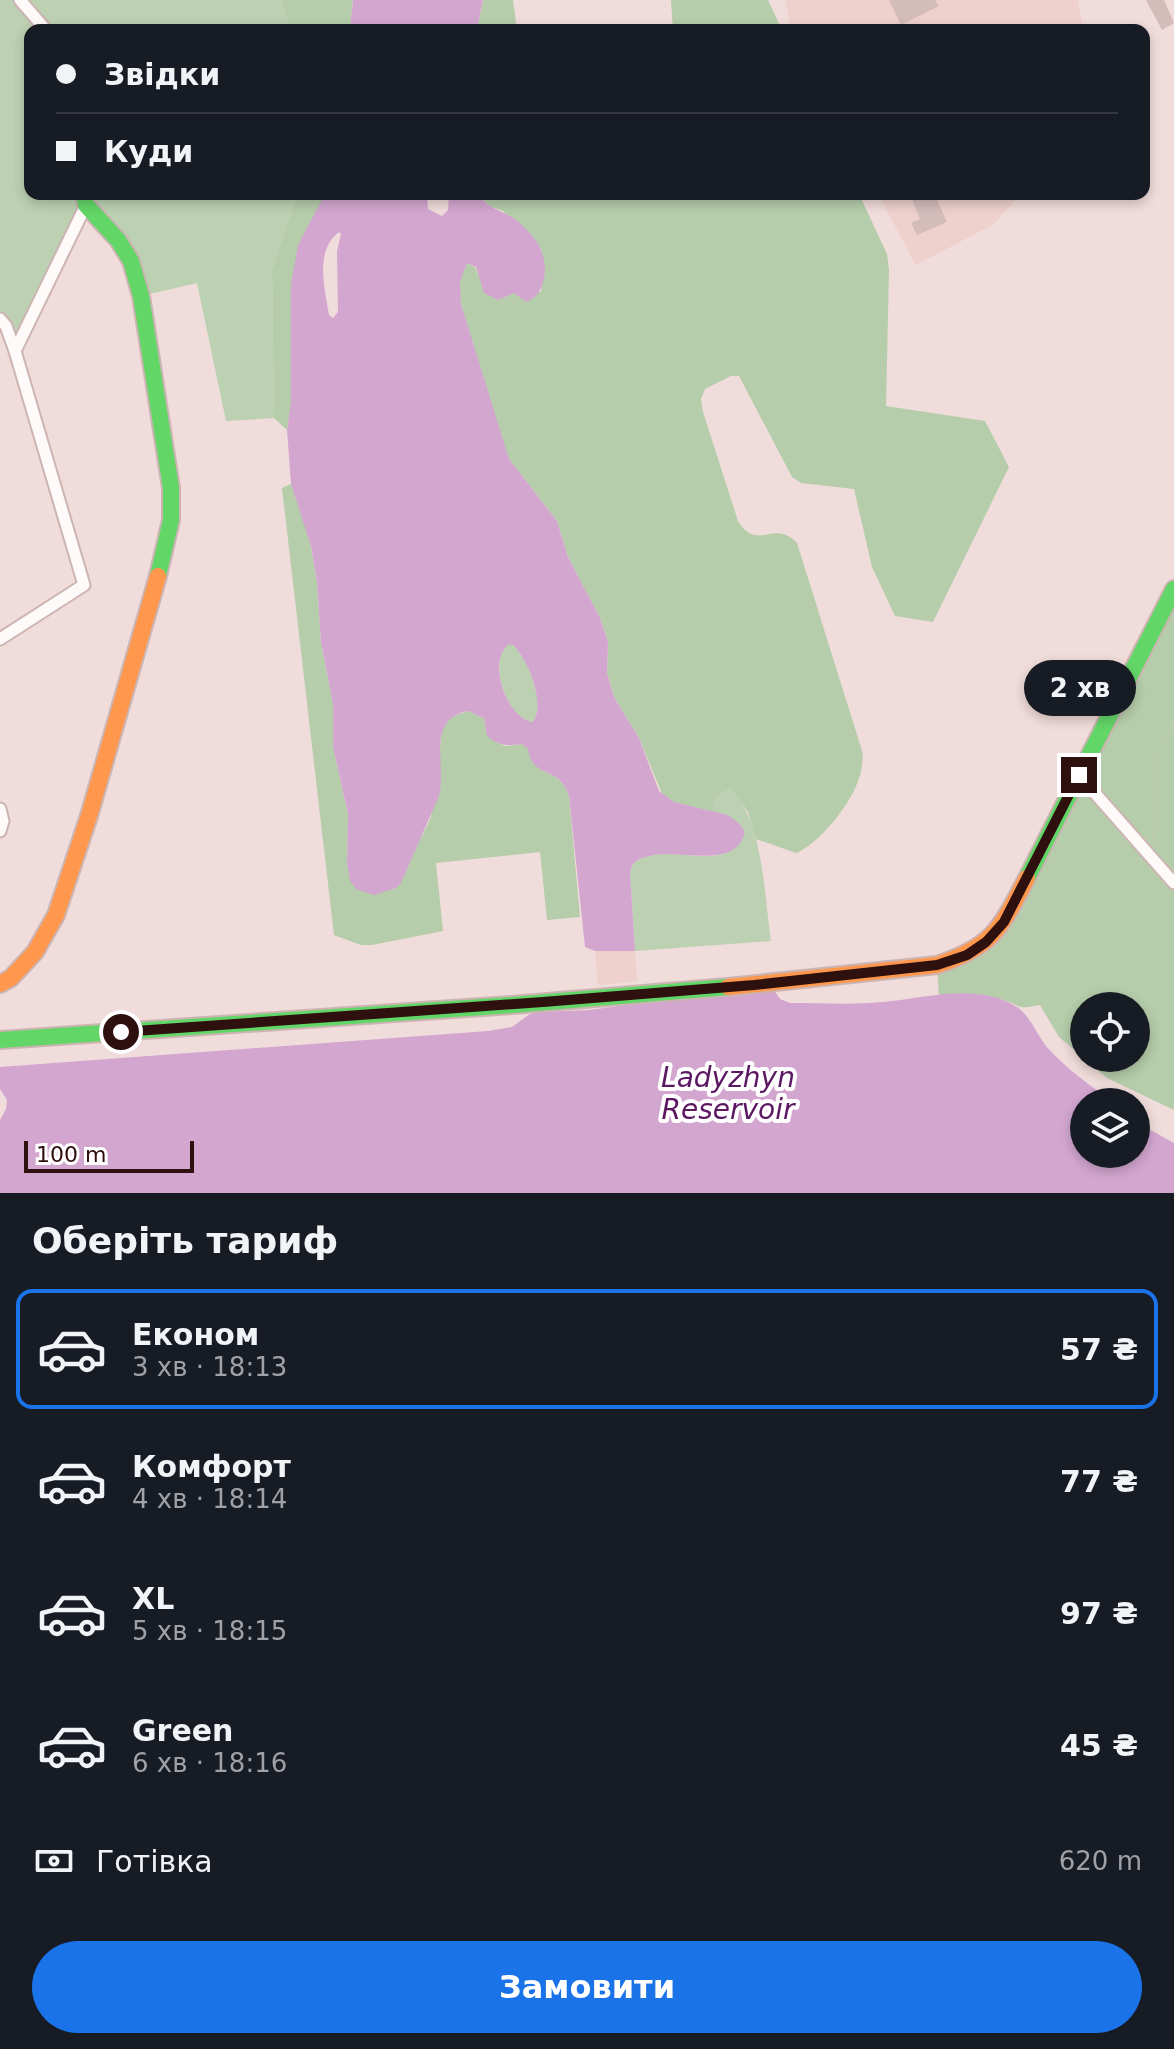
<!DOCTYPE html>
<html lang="uk">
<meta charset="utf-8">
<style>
body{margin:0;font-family:"DejaVu Sans",sans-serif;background:#242831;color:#f1f3f6;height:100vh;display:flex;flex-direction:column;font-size:30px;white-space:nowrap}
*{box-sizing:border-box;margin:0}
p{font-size:26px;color:#9ea1a6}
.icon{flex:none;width:44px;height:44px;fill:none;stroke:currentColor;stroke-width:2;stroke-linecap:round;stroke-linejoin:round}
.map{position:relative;height:1193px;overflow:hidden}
.panel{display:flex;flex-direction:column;background:#171b24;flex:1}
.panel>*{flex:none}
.top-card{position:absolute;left:24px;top:24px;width:1126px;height:176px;border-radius:16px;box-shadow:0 4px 12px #0003;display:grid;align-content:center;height:176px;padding:0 32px;background:#171b24}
.tools{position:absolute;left:1070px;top:992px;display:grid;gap:16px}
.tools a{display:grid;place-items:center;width:80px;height:80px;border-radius:50%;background:#171b24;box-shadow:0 4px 12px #0003;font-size:40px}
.scale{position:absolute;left:24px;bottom:20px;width:170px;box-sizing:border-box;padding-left:8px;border:4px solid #2e100f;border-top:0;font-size:22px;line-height:28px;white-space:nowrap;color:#2e100f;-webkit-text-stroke:6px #fff;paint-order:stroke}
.end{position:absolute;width:36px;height:36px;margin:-18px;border:10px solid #2e100f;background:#fff;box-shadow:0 0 0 4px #fff}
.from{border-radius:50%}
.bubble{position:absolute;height:56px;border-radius:28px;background:#171b24;box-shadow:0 4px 12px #0003;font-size:26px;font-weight:600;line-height:56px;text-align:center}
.top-card b{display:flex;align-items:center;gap:28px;height:76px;font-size:30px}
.top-card b+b{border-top:2px solid #363941}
.top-card i{width:20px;height:20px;background:#f1f3f6}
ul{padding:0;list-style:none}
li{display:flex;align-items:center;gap:24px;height:120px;margin:0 16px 12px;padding:0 16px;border:4px solid transparent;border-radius:16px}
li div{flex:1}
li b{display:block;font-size:30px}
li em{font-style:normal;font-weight:600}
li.selected{border-color:#1a73e8}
li>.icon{width:72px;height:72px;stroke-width:1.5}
h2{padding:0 32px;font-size:36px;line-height:96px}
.pay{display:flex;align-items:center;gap:20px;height:88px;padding:0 32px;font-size:30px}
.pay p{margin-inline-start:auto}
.cta{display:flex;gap:16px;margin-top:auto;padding:16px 32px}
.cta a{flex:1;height:92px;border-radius:48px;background:#1a73e8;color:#fff;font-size:32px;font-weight:600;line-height:92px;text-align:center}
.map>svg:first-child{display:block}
</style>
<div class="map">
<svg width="1174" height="1193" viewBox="0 0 1174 1193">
<rect width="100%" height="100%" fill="#f0dcda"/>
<g fill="#eed0cd">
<path d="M 785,0 L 1078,0 L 1083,30 L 792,30 Z"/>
<path d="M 878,194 L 1020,194 L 994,224 L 916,265 Z"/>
<path d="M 595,951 L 635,951 L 637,981 L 598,985 Z"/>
</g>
<g fill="#bcd1b1">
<path d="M 0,0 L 281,0 L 290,30 L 30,30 L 30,194 L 297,194 L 272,270 L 274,418 L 226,421 L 197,283 L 141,296 L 131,261 L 86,206 L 15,351 L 0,319 Z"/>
<path d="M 507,645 L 513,645 C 528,659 546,704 533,722 C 507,720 488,662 507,645 Z"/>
<path d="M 732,789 C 764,826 764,894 771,941 L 635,951 L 630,872 L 633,864 C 663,836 717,877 743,839 L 728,815 L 714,812 C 713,797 717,793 732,789 Z"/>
</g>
<g fill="#b5cdaa" fill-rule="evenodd">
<path d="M 281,0 L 353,0 L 350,30 L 290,30 Z"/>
<path d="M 483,0 L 513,0 L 517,30 L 477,30 Z"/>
<path d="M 671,0 L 768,0 L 782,30 L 673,30 Z"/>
<path d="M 297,194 L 325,194 L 320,206 L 287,430 L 274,418 L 272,270 Z"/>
<path d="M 479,194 L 859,194 L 887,254 L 889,270 L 886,406 L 985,421 L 1009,467 L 933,622 L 895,616 L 872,567 L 854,489 L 801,483 L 792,477 L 739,376 L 731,376 L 705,389 L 701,399 L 703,412 L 738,521 C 758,553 773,518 797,543 L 863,754 C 862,762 862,771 859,778 C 852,803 819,844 796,853 L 756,839 L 748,812 L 732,789 C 717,793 713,797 714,812 L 674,802 L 663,796 L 639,738 L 614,697 L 607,673 L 608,642 L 600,618 L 568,557 L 557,521 L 509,459 L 504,447 L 461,304 L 459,282 L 467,263 L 475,267 L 478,274 L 514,293 L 541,292 L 544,264 L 541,249 L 503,211 L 489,206 Z"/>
<path d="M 291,484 L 302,512 L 311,546 L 317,583 L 321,642 L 333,704 L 333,747 L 348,814 L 347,864 L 421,838 L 431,817 L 442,730 L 450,717 L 468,711 L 484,718 L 487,736 L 505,746 L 522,744 L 529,749 C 533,781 558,763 569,796 L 580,917 L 547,920 L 540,852 L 436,863 L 443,931 L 372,945 L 361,945 L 334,935 L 282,488 Z"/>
<path d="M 1174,589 L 1174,1110 L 1107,1078 L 1059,1037 L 1040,1005 C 1014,1010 1024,1006 1003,1000 C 984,994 959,994 939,996 L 937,965 L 986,942 ZM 1084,1006 L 1136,1006 L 1136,1058 L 1084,1058 Z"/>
</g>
<g fill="#d3a6d0" fill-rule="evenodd">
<path d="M 353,0 L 483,0 L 477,30 L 350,30 Z"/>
<path d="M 325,194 L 427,194 L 428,209 L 442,216 L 448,210 L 449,194 L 479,194 C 487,210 507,211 520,223 C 527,230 536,238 540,248 C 549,265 546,296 526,302 L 514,293 L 498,300 L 484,293 L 476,267 L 467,263 L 460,282 L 461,304 L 509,459 L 557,521 L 568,557 L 600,618 L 608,642 L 607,673 L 614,697 L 639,738 L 659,791 L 674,802 L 728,815 L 740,824 L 745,832 C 734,878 660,838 633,864 L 630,872 L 635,951 L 595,951 L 585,947 L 569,796 C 558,763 533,781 528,749 L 522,744 C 507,746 499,746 487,736 L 484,718 L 468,711 C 425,720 447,763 439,796 L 401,883 L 396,888 L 374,895 L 356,889 L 350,881 L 347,864 L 348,814 L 333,747 L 333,704 L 321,642 L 317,583 L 311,546 L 291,484 L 287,430 L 291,401 L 291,285 L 298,245 ZM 339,232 L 341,234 L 337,251 L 338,312 L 333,318 L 329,315 C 325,289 314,251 339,232 ZM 508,645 L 513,645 C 528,659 546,704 533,722 C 507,719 487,662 508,645 Z"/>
<path d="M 738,990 L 774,990 L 780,999 L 790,1003 C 821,1003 853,1005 883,1002 C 926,998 978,982 1017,1007 C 1029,1015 1037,1034 1046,1046 C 1065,1068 1089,1084 1112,1102 L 1084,1102 L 1084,1154 L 1136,1154 L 1136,1122 L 1174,1143 L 1174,1193 L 0,1193 L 0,1120 L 6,1109 L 7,1100 L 0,1089 L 0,1067 L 488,1031 L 512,1027 L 530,1014 L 539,1012 L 589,1010 Z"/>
</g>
<g fill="#d4bcbb">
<path d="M 889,0 L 935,0 L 939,6 L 901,25 Z"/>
<path d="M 1146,0 L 1164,0 L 1174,23 L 1162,30 Z"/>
<path d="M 918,194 L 934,194 L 947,222 L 917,235 L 911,223 L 920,219 L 911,197 Z"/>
</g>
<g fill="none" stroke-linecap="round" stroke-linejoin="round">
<defs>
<g id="street">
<path d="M 20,0 L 46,30"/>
<path d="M 0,319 L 6,326 L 15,351"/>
<path d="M 0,639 L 84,585 L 15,351 L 86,205"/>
<path d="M 1079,775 L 1174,883"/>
<path d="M 0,809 L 3,821 L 0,831"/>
</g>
<g id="fast">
<path d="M 84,194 L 86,205 L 118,240 L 131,261 L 141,296 L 171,488 L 171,520 L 158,576"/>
<path d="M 1027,878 L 1174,589"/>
<path d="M 0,1040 L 512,1005 L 728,987"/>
</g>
<g id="slow">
<path d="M 0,984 L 11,978 L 35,952 L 56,915 L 89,816 L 158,576"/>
<path d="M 728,987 L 937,965 C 994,946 1000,929 1027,878"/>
</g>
</defs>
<use href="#street" stroke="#ccb4b2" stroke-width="15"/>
<use href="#fast" stroke="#ccb4b2" stroke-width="20"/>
<use href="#slow" stroke="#ccb4b2" stroke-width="20"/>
<path stroke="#cac1c0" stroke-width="2" stroke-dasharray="2 6" stroke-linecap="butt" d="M 1153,841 L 1158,754 L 1161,742 L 1174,724"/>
<use href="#street" stroke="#fdfaf9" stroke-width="11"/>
<use href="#fast" stroke="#63d668" stroke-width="16"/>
<use href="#slow" stroke="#ff974d" stroke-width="16"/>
</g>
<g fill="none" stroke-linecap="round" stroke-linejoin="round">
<path stroke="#2e100f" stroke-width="10" d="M 121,1032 L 543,1002 L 754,985 L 937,965 L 967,955 L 986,942 L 1004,922 L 1079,775"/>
</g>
<g text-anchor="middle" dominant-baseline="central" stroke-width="8" stroke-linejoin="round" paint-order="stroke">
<g font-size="28" font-style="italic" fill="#5c1763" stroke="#fff">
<text x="728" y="1077">Ladyzhyn<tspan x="728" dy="32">Reservoir</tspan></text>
</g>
</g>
</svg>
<div class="tools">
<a><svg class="icon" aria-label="locate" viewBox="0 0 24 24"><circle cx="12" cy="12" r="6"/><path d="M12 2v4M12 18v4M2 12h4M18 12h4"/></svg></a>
<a><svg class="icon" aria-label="layers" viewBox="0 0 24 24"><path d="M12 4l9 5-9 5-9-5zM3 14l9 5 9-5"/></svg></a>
</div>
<div class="scale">100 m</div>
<i class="end from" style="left:121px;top:1032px"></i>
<i class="end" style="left:1079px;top:775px"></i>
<div class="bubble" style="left:1024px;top:660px;width:112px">2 хв</div>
<div class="top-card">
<b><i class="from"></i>Звідки</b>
<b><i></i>Куди</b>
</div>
</div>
<section class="panel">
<h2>Оберіть тариф</h2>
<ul>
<li class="selected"><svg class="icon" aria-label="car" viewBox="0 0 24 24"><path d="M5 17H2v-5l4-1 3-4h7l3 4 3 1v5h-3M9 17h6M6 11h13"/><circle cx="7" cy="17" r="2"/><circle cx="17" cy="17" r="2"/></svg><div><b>Економ</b><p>3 хв · 18:13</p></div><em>57 ₴</em></li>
<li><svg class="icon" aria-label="car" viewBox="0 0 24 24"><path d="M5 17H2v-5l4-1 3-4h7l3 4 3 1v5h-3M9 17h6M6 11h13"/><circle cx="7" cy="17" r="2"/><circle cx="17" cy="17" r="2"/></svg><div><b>Комфорт</b><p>4 хв · 18:14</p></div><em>77 ₴</em></li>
<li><svg class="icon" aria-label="car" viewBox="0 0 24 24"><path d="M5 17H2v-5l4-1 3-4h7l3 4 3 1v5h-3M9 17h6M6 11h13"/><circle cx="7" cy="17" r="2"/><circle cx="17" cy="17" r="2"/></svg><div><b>XL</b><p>5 хв · 18:15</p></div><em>97 ₴</em></li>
<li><svg class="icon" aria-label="car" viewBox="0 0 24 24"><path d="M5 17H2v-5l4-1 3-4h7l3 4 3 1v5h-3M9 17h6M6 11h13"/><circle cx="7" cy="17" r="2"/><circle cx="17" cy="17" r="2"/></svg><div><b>Green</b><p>6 хв · 18:16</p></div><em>45 ₴</em></li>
</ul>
<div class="pay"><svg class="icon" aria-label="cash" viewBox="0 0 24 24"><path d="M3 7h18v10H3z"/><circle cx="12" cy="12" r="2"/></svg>Готівка<p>620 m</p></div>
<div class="cta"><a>Замовити</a></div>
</section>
